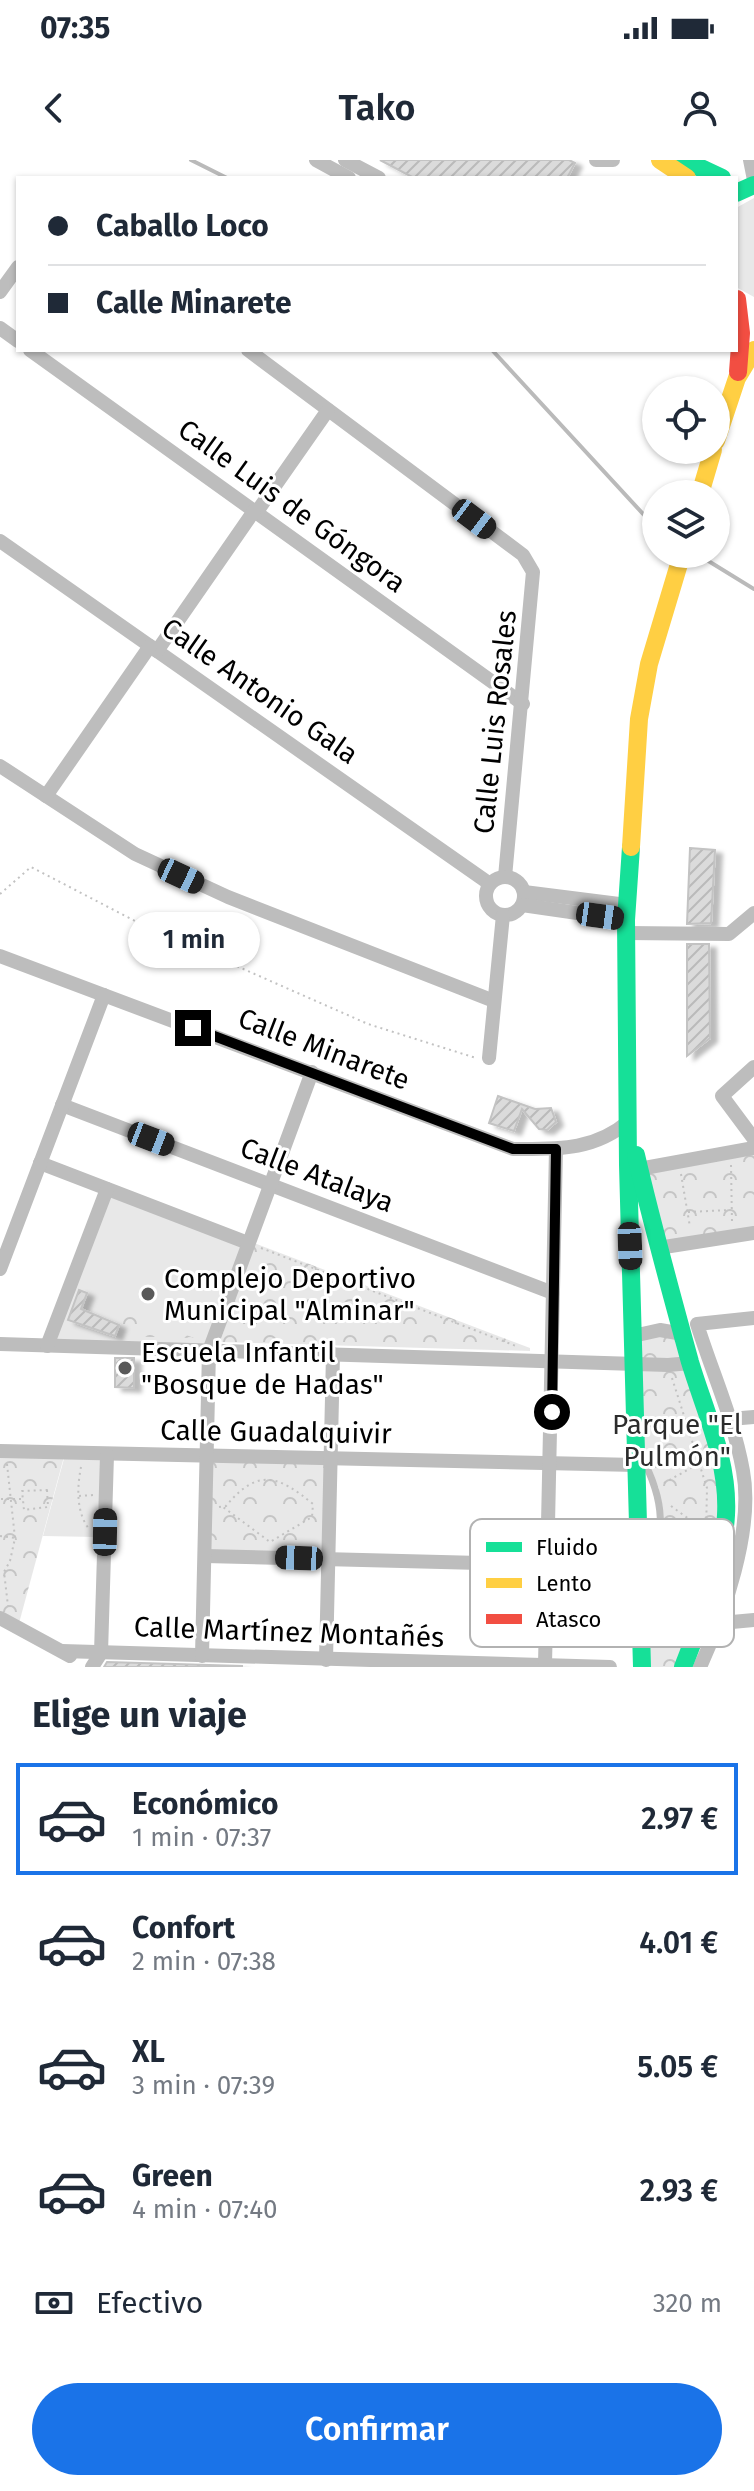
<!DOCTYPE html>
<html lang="es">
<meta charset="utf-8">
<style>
body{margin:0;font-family:"Fira Sans",sans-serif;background:#f6f6f7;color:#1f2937;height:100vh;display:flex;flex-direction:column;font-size:30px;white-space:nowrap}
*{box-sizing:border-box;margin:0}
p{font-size:26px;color:#747a83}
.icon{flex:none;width:44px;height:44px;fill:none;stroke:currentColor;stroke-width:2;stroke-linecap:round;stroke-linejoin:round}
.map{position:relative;height:1507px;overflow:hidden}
.side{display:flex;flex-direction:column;background:#fff;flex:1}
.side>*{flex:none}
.top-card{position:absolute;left:16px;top:16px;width:722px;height:176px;border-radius:0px;box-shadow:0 2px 6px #0004;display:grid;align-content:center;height:176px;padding:0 32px;background:#fff}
.buttons{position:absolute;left:642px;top:216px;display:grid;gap:16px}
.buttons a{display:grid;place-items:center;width:88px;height:88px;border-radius:50%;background:#fff;box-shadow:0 2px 6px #0004;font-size:40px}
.end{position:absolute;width:36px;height:36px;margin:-18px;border:10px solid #000;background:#fff;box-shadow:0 0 0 4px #fff}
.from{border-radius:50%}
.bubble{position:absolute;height:56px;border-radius:28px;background:#fff;box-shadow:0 2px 6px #0004;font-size:26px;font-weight:600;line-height:56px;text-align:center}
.car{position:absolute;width:24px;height:48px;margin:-24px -12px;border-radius:10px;box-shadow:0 0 6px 2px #0007;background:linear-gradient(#222 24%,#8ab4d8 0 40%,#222 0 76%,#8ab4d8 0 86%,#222 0)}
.top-card b{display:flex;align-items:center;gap:28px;height:76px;font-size:30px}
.top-card b+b{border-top:2px solid #e0e1e3}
.top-card i{width:20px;height:20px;background:#1f2937}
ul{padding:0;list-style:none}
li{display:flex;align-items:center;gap:24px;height:112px;margin:0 16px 12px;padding:0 16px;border:4px solid transparent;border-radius:0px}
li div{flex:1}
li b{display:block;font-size:30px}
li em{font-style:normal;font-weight:600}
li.active{border-color:#1a73e8}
li>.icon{width:72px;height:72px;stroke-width:1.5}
h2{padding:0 32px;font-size:36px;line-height:96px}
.pay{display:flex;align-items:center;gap:20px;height:88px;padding:0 32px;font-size:30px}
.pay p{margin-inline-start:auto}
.cta{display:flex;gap:16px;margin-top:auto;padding:16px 32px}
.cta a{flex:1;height:92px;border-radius:48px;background:#1a73e8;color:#fff;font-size:32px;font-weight:600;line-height:92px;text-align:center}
.status{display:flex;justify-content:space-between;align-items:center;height:56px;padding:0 40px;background:#fff;direction:ltr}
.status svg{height:22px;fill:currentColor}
header{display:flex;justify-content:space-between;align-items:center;height:104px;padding:0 32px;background:#fff;font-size:36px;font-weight:600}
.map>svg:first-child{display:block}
</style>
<div class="status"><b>07:35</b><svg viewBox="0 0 49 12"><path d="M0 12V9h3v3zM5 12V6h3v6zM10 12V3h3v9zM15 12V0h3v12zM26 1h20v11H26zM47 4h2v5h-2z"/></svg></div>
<header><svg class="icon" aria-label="back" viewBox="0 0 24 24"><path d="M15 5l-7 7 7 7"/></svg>Tako<svg class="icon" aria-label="person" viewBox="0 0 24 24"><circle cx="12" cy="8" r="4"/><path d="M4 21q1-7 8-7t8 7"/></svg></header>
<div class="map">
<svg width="754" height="1507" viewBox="0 0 754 1507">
<defs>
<pattern id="park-crowns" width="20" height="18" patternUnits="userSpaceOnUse" patternTransform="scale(2)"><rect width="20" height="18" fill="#e8e8e8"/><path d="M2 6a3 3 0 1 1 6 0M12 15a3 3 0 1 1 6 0" fill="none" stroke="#c5c5c5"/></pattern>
<pattern id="building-hatch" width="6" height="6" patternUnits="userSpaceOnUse" patternTransform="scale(2)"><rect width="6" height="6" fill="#dbdbdb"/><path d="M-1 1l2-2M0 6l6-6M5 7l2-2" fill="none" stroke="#bababa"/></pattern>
<filter id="shadow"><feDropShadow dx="7" dy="4" stdDeviation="2" flood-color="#0004"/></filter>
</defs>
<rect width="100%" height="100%" fill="#fff"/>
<g fill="#e8e8e8">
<path d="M 754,38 L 754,137 L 736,127 L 736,48 Z"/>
<path d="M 107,1029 L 248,1083 L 209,1191 L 47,1186 Z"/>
<path d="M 65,1295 L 103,1297 L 96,1377 L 43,1376 Z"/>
</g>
<g fill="url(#park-crowns)">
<path d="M 754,988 L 754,1073 L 658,1088 L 639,1009 Z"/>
<path d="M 254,1083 L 530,1188 L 530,1191 L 220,1182 Z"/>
<path d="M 117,1148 L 194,1178 L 115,1176 L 119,1166 L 112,1161 Z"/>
<path d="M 683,1174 L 726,1356 L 683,1507 L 642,1507 L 640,1431 L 659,1391 L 659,1328 L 637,1287 L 633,1176 Z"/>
<path d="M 0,1291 L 65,1293 L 18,1467 L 0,1458 Z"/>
<path d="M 208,1297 L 331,1299 L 327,1399 L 205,1396 Z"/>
</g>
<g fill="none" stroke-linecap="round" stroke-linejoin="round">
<g stroke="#bababa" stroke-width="4">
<path d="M 191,0 L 227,18"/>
<path d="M 492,190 L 656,368"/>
<path d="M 697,394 L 754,429"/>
</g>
</g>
<g fill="url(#building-hatch)" stroke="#c3c3c3" stroke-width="2" filter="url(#shadow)">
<path d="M 380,0 L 569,0 L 575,3 L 567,18 L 414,18 Z"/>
<path d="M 690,688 L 715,690 L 711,763 L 687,764 Z"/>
<path d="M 687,784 L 709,784 L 710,878 L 687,896 Z"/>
<path d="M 498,936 L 535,949 L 551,948 L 556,962 L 547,970 L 539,969 L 522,949 L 514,971 L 489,963 Z"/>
<path d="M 79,1130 L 87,1133 L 81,1149 L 119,1165 L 115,1176 L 68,1160 Z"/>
<path d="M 115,1198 L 134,1198 L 134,1228 L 115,1227 Z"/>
<path d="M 107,1502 L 242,1506 L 242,1507 L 104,1507 Z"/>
</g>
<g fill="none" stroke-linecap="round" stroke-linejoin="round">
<g stroke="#c2c2c2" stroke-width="2" stroke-dasharray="2 4" stroke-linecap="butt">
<path d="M 0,734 L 31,707 L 139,763 L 368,864 L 476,898"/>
<path d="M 731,1005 L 732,1063"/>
<path d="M 681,1014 L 690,1067"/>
<path d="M 688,1052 L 730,1050"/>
<path d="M 261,1088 L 516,1186"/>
<path d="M 672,1218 L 707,1328 L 706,1373 L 698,1413"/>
<path d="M 7,1304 L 15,1378 L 10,1401 L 4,1412 L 8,1446"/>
<path d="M 81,1307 C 77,1327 76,1352 89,1369"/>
<path d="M 664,1323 L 700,1303"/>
<path d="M 47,1330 L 48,1347 L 24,1350 L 22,1331 Z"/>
<path d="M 79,1336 L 93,1335"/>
<path d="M 1,1339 L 22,1339"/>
<path d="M 671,1346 L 704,1370"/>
<path d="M 219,1347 L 226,1346 C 258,1307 279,1316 313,1344 L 312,1357 L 270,1382 L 223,1347"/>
<path d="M 0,1376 L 15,1378"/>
<path d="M 666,1397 L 699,1402"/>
</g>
<path stroke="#bdbdbd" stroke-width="7" d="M 641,1296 C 665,1340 667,1375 645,1420"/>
<g stroke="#bdbdbd" stroke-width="14">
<path d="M 316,0 L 349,18"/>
<path d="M 345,0 L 379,18"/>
<path d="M 596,0 L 613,0"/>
<path d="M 750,0 L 754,20"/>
<path d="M 0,132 L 18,107"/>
<path d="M 0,168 L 18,181"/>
<path d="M 30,190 L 523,544"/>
<path d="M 248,190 L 523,395 L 533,412 L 505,717"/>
<path d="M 256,353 L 328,250"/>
<path d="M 0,381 L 490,724"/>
<path d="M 157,491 L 254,351"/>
<path d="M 0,606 L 135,694 L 228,737 L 494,841"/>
<path d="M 46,636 L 150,486"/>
<circle cx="505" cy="736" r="19"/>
<path d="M 524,732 L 627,745"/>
<path d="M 522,745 L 626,760"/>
<path d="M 626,773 L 729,774 L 754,753"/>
<path d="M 0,796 L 513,989 C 557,989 594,991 629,961"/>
<path d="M 489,898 L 503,755"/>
<path d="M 754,907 L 722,936 L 754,979"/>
<path d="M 62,945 L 553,1133"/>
<path d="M 40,1003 L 248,1083"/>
<path d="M 639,1009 L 754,988"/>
<path d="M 658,1088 L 754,1073"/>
<path d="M 0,1109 L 104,835"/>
<path d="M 633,1176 L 660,1170 L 683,1174"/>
<path d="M 0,1184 L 668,1205 L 691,1203"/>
<path d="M 47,1186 L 107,1029"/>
<path d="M 730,1259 L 754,1257"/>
<path d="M 0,1291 L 637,1305"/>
<path d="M 205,1396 L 639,1407"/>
<path d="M 0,1458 L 70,1496"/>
<path d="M 721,1463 L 754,1460"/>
<path d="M 62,1491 L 610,1507"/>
<path d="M 202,1496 L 209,1191 L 312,912"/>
<path d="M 326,1500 L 333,1194"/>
<path d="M 545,1505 L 556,989"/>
<path d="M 92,1507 L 101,1493 L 107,1295"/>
<path d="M 700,1507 C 724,1455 754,1369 743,1311 C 734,1260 712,1212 697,1164 L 754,1158"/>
</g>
<g stroke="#16e098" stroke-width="18">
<path d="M 684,0 L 722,18"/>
<path d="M 736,33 L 754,25"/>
<path d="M 631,687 L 626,760 L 628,1005 L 642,1507"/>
<path d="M 636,995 C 652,1064 671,1133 690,1202 C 705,1252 729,1301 726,1355 C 723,1407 702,1459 683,1507"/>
</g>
<g stroke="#ffcf43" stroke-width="18">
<path d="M 660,0 L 687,18"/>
<path d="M 716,281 L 737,218 L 754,190"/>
<path d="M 700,334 L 713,290"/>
<path d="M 631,687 L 639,559 L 649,504 L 682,394"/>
</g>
<path stroke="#f24e42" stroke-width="18" d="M 737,139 L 741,173 L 738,212"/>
</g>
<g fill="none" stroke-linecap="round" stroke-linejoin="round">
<path stroke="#000" stroke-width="10" d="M 193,868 L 513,989 L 556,989 L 552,1252"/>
</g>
<g fill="#595959" stroke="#fff" stroke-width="3">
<circle cx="148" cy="1134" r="8"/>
<circle cx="125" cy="1208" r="8"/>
</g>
<g text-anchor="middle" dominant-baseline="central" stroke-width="6" stroke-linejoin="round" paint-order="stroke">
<g font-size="28" fill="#000" stroke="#fff">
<text transform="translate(292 346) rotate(36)">Calle Luis de Góngora</text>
<text transform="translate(260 531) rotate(35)">Calle Antonio Gala</text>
<text transform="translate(495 562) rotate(-84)">Calle Luis Rosales</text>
<text transform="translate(324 889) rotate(21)">Calle Minarete</text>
<text transform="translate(317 1015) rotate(21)">Calle Atalaya</text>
<text transform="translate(276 1272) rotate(1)">Calle Guadalquivir</text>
<text transform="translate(289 1472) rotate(2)">Calle Martínez Montañés</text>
</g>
<g font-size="28" fill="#000" stroke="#fff" text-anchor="start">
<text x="164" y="1118">Complejo Deportivo<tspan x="164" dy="32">Municipal "Alminar"</tspan></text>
<text x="141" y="1192">Escuela Infantil<tspan x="141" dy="32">"Bosque de Hadas"</tspan></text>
</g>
<g font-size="28" fill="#2c2c2c" stroke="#fff">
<text x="677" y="1264">Parque "El<tspan x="677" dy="32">Pulmón"</tspan></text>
</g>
</g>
<rect x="470" y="1359" width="264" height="128" rx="12" fill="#fff" stroke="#b2b2b2" stroke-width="2"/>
<rect x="486" y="1382" width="36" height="10" fill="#16e098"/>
<rect x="486" y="1418" width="36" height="10" fill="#ffcf43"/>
<rect x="486" y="1454" width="36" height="10" fill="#f24e42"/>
<g font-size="22" fill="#000">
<text x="536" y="1395">Fluido</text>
<text x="536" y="1431">Lento</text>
<text x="536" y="1467">Atasco</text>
</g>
</svg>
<div class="buttons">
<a><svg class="icon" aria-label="locate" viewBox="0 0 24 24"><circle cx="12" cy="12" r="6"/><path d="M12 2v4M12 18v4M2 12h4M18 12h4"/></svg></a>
<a><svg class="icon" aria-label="layers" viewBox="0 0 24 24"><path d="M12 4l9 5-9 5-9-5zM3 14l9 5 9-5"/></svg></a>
</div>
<i class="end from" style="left:552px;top:1252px"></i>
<i class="end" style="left:193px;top:868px"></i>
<div class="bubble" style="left:128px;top:752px;width:132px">1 min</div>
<i class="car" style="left:474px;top:359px;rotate:127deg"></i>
<i class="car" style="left:181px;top:716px;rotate:115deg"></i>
<i class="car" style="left:600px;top:756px;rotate:98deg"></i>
<i class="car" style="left:151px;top:979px;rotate:111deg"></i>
<i class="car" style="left:630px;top:1086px;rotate:178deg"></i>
<i class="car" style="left:105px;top:1372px;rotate:1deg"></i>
<i class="car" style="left:299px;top:1398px;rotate:272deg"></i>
<div class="top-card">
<b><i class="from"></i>Caballo Loco</b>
<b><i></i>Calle Minarete</b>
</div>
</div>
<section class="side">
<h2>Elige un viaje</h2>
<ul>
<li class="active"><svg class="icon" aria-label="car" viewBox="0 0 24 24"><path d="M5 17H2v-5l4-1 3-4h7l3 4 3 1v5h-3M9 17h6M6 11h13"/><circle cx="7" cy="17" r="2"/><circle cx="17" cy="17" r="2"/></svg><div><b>Económico</b><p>1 min · 07:37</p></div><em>2.97 €</em></li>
<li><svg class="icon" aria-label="car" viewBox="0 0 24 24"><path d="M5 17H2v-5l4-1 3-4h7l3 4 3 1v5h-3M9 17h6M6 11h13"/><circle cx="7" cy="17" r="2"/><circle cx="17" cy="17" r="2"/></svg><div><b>Confort</b><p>2 min · 07:38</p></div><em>4.01 €</em></li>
<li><svg class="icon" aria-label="car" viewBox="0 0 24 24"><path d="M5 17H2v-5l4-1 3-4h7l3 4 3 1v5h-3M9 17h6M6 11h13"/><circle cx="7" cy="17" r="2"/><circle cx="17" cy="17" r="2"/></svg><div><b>XL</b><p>3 min · 07:39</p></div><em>5.05 €</em></li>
<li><svg class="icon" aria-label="car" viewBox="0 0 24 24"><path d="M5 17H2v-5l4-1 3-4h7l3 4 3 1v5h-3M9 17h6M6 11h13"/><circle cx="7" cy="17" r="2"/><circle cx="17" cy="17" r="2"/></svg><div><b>Green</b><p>4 min · 07:40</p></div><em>2.93 €</em></li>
</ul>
<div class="pay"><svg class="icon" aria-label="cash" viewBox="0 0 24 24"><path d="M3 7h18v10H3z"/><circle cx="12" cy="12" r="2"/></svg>Efectivo<p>320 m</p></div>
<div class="cta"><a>Confirmar</a></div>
</section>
